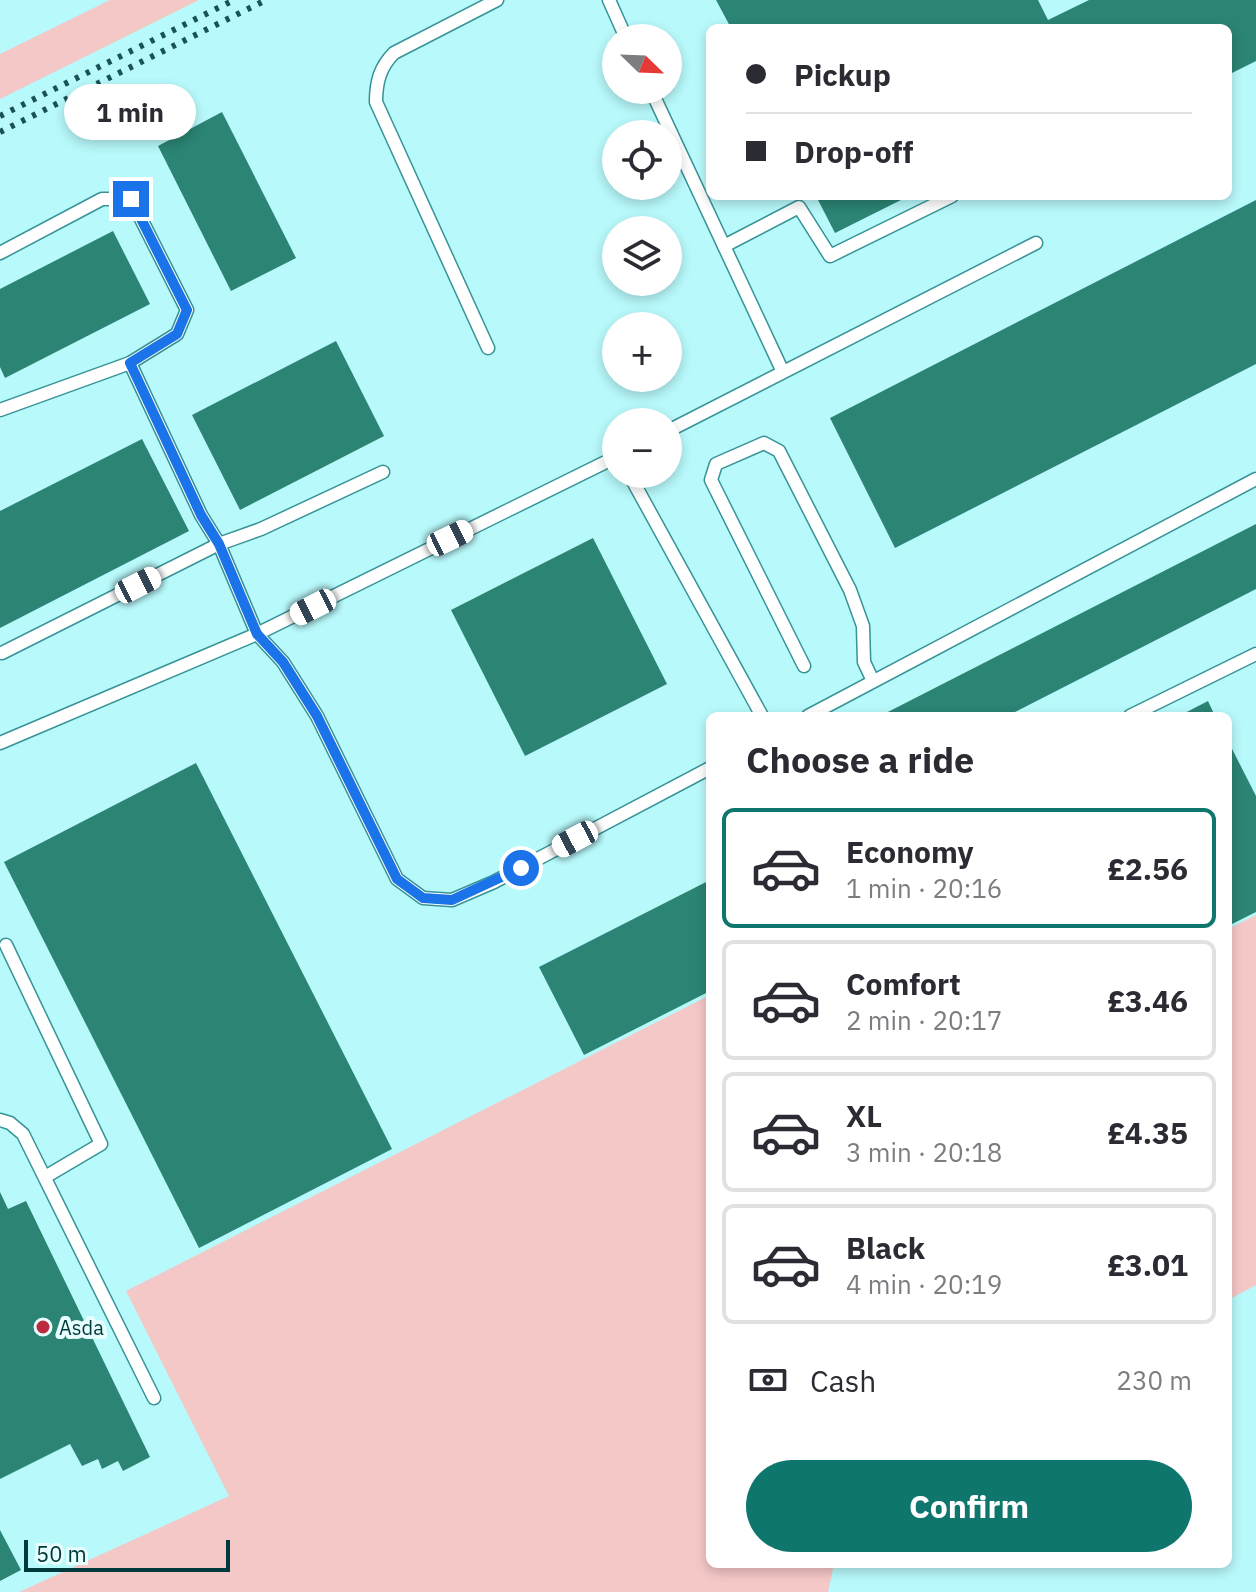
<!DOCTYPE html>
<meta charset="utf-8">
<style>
body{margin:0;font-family:"IBM Plex Sans",sans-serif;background:#f7f7f7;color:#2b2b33;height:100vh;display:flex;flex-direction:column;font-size:30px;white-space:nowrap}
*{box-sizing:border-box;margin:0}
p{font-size:26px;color:#7c7c81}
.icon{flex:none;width:44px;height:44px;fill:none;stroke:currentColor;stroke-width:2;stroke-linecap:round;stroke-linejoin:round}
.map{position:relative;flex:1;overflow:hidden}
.details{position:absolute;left:706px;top:712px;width:526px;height:856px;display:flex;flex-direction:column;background:#fff;border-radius:12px;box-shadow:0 4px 12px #0003}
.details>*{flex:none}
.guide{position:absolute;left:706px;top:24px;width:526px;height:176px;border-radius:12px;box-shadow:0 4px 12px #0003;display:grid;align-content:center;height:176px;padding:0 40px;background:#fff}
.needle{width:52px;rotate:113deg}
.tools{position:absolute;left:602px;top:24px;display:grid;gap:16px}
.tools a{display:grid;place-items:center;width:80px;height:80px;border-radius:50%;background:#fff;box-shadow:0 4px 12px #0003;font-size:40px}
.scale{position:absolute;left:24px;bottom:20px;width:206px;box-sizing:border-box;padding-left:8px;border:4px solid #00393b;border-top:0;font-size:22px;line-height:28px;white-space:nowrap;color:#00393b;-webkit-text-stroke:6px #e8fdfe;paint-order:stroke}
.end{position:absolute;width:36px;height:36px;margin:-18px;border:10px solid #1a73e8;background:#fff;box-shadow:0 0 0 4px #fff}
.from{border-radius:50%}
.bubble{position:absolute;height:56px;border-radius:28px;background:#fff;box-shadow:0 4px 12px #0003;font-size:26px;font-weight:700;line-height:56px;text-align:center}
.car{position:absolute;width:24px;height:48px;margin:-24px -12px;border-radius:10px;box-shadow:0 0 6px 2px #0007;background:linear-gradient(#fff 24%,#345 0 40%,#fff 0 76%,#345 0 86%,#fff 0)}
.guide b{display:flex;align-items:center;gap:28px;height:76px;font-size:30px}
.guide b+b{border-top:2px solid #e1e1e2}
.guide i{width:20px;height:20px;background:#2b2b33}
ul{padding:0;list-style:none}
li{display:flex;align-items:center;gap:24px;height:120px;margin:0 16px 12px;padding:0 24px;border:4px solid #e1e1e2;border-radius:12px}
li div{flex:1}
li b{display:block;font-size:30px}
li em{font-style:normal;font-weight:700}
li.active{border-color:#0f766e}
li>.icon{width:72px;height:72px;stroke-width:1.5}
h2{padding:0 40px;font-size:36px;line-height:96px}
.pay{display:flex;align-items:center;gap:20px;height:88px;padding:0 40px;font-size:30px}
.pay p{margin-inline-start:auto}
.cta{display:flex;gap:16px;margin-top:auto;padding:16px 40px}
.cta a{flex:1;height:92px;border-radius:48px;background:#0f766e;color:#fff;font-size:32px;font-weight:700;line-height:92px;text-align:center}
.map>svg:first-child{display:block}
</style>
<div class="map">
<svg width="1256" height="1592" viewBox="0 0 1256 1592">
<rect width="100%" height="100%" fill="#b8f9fb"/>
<g fill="#f4c8c7">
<path d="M 110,0 L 199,0 L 0,99 L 0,54 Z"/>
<path d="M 1256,915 L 1256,1285 L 1228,1300 L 1228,929 Z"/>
<path d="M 710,995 L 710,1564 L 834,1564 L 828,1592 L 19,1592 L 229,1496 L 126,1291 Z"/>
</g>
<g fill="#2b8474">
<path d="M 716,0 L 1038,0 L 1048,20 L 1089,0 L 1256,0 L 1256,61 L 1228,75 L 1228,28 L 731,28 Z"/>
<path d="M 222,112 L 296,258 L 231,291 L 158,146 Z"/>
<path d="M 816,196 L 909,196 L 835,233 Z"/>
<path d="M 1256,200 L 1256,364 L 895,548 L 830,418 Z"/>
<path d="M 113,231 L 150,304 L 5,378 L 0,367 L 0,289 Z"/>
<path d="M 336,341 L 384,436 L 240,510 L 192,415 Z"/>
<path d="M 142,439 L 189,531 L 0,628 L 0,511 Z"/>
<path d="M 1256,524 L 1256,589 L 1007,716 L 880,716 Z"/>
<path d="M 593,538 L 667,684 L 525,756 L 451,610 Z"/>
<path d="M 1208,701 L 1215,716 L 1179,716 Z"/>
<path d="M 1228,741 L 1256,796 L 1256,912 L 1228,926 Z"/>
<path d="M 196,763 L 392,1149 L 199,1248 L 4,862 Z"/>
<path d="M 710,880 L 710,991 L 584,1055 L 539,967 Z"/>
<path d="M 0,1192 L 8,1209 L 26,1201 L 150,1457 L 123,1471 L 118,1461 L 102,1469 L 98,1459 L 82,1466 L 70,1444 L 0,1479 Z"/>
<path d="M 0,1530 L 21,1570 L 0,1581 Z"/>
</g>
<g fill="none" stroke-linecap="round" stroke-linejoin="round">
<defs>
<g id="lane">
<path d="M 609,0 L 626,38"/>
<path d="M 651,90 L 782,370"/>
<path d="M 724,246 L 799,207 L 830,256 L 952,196"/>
<path d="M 0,253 L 102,199 L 131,199 L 187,310 L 177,334 L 130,363 L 0,410"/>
<path d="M 488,348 L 376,102 C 376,82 380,67 394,53 L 497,0"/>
<path d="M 130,363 L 201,515 L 219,544 L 257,634 L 283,662 L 317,716 L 397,879 L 423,898 L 452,900 L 494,882 L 710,768"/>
<path d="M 668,431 L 1036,243"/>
<path d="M 629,474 L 762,716"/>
<path d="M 2,653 L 219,544 L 261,529 L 383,472"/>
<path d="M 804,666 L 711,480 L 716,464 L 764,443 L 779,451 L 850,590 L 863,626 L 864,662 L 873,681"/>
<path d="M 808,716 L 1256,479"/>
<path d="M 1130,716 L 1256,654"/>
<path d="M 0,743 L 257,634 L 616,457"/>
<path d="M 6,945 L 101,1144 L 45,1177"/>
<path d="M 0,1120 L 10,1123 L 23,1134 L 154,1398"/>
</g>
</defs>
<use href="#lane" stroke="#369397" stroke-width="15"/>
<use href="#lane" stroke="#fff" stroke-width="12"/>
<g stroke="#185254" stroke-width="6" stroke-dasharray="4 8" stroke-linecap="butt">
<path d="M 0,116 L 234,0"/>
<path d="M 0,132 L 266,0"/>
</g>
</g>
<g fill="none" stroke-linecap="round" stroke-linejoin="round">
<path stroke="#1a73e8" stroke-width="10" d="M 131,199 L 187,310 L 177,334 L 130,363 L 201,515 L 219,544 L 257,634 L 283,662 L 317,716 L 397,879 L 423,898 L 452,900 L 521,868"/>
</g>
<circle fill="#bc2b40" stroke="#e8fdfe" stroke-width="3" cx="43" cy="1327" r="8"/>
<g text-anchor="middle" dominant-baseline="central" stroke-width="8" stroke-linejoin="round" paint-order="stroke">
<g font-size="20" fill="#00393b" stroke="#e8fdfe" text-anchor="start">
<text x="59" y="1327">Asda</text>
</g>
</g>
</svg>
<div class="tools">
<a><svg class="needle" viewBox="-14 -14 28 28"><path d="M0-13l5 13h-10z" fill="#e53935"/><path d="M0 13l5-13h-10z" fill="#7c7c81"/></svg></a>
<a><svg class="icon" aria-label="locate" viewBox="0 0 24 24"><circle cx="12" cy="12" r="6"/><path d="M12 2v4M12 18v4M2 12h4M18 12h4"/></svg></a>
<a><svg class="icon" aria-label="layers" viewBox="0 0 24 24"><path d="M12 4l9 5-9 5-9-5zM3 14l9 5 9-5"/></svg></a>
<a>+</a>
<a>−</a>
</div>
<div class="scale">50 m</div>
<i class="end from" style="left:521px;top:868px"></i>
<i class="end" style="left:131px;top:199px"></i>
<div class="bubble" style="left:64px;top:84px;width:132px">1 min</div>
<i class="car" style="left:450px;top:538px;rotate:64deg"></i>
<i class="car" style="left:138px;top:585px;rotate:63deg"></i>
<i class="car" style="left:313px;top:607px;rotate:243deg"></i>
<i class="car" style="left:575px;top:839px;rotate:242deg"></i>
<div class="guide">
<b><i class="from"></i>Pickup</b>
<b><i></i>Drop-off</b>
</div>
<section class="details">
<h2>Choose a ride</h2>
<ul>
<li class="active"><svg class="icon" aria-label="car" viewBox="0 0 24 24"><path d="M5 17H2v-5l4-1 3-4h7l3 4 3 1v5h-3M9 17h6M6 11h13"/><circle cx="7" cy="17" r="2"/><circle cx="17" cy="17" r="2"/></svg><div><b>Economy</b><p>1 min · 20:16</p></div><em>£2.56</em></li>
<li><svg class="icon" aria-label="car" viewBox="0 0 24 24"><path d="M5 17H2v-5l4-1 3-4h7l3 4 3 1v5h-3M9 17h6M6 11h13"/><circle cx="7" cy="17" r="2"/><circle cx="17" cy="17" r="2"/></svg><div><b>Comfort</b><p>2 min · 20:17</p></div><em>£3.46</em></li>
<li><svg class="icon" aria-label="car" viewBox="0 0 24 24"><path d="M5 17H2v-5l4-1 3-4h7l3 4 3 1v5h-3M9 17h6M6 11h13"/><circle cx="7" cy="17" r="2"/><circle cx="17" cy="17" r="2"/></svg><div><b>XL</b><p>3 min · 20:18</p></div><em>£4.35</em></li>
<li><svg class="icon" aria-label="car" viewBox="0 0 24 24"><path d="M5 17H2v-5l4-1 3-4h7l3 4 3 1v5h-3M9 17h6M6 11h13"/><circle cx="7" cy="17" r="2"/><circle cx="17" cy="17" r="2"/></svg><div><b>Black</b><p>4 min · 20:19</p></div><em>£3.01</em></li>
</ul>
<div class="pay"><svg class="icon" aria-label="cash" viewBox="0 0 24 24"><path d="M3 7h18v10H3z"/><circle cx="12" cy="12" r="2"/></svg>Cash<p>230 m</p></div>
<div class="cta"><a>Confirm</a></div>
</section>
</div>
